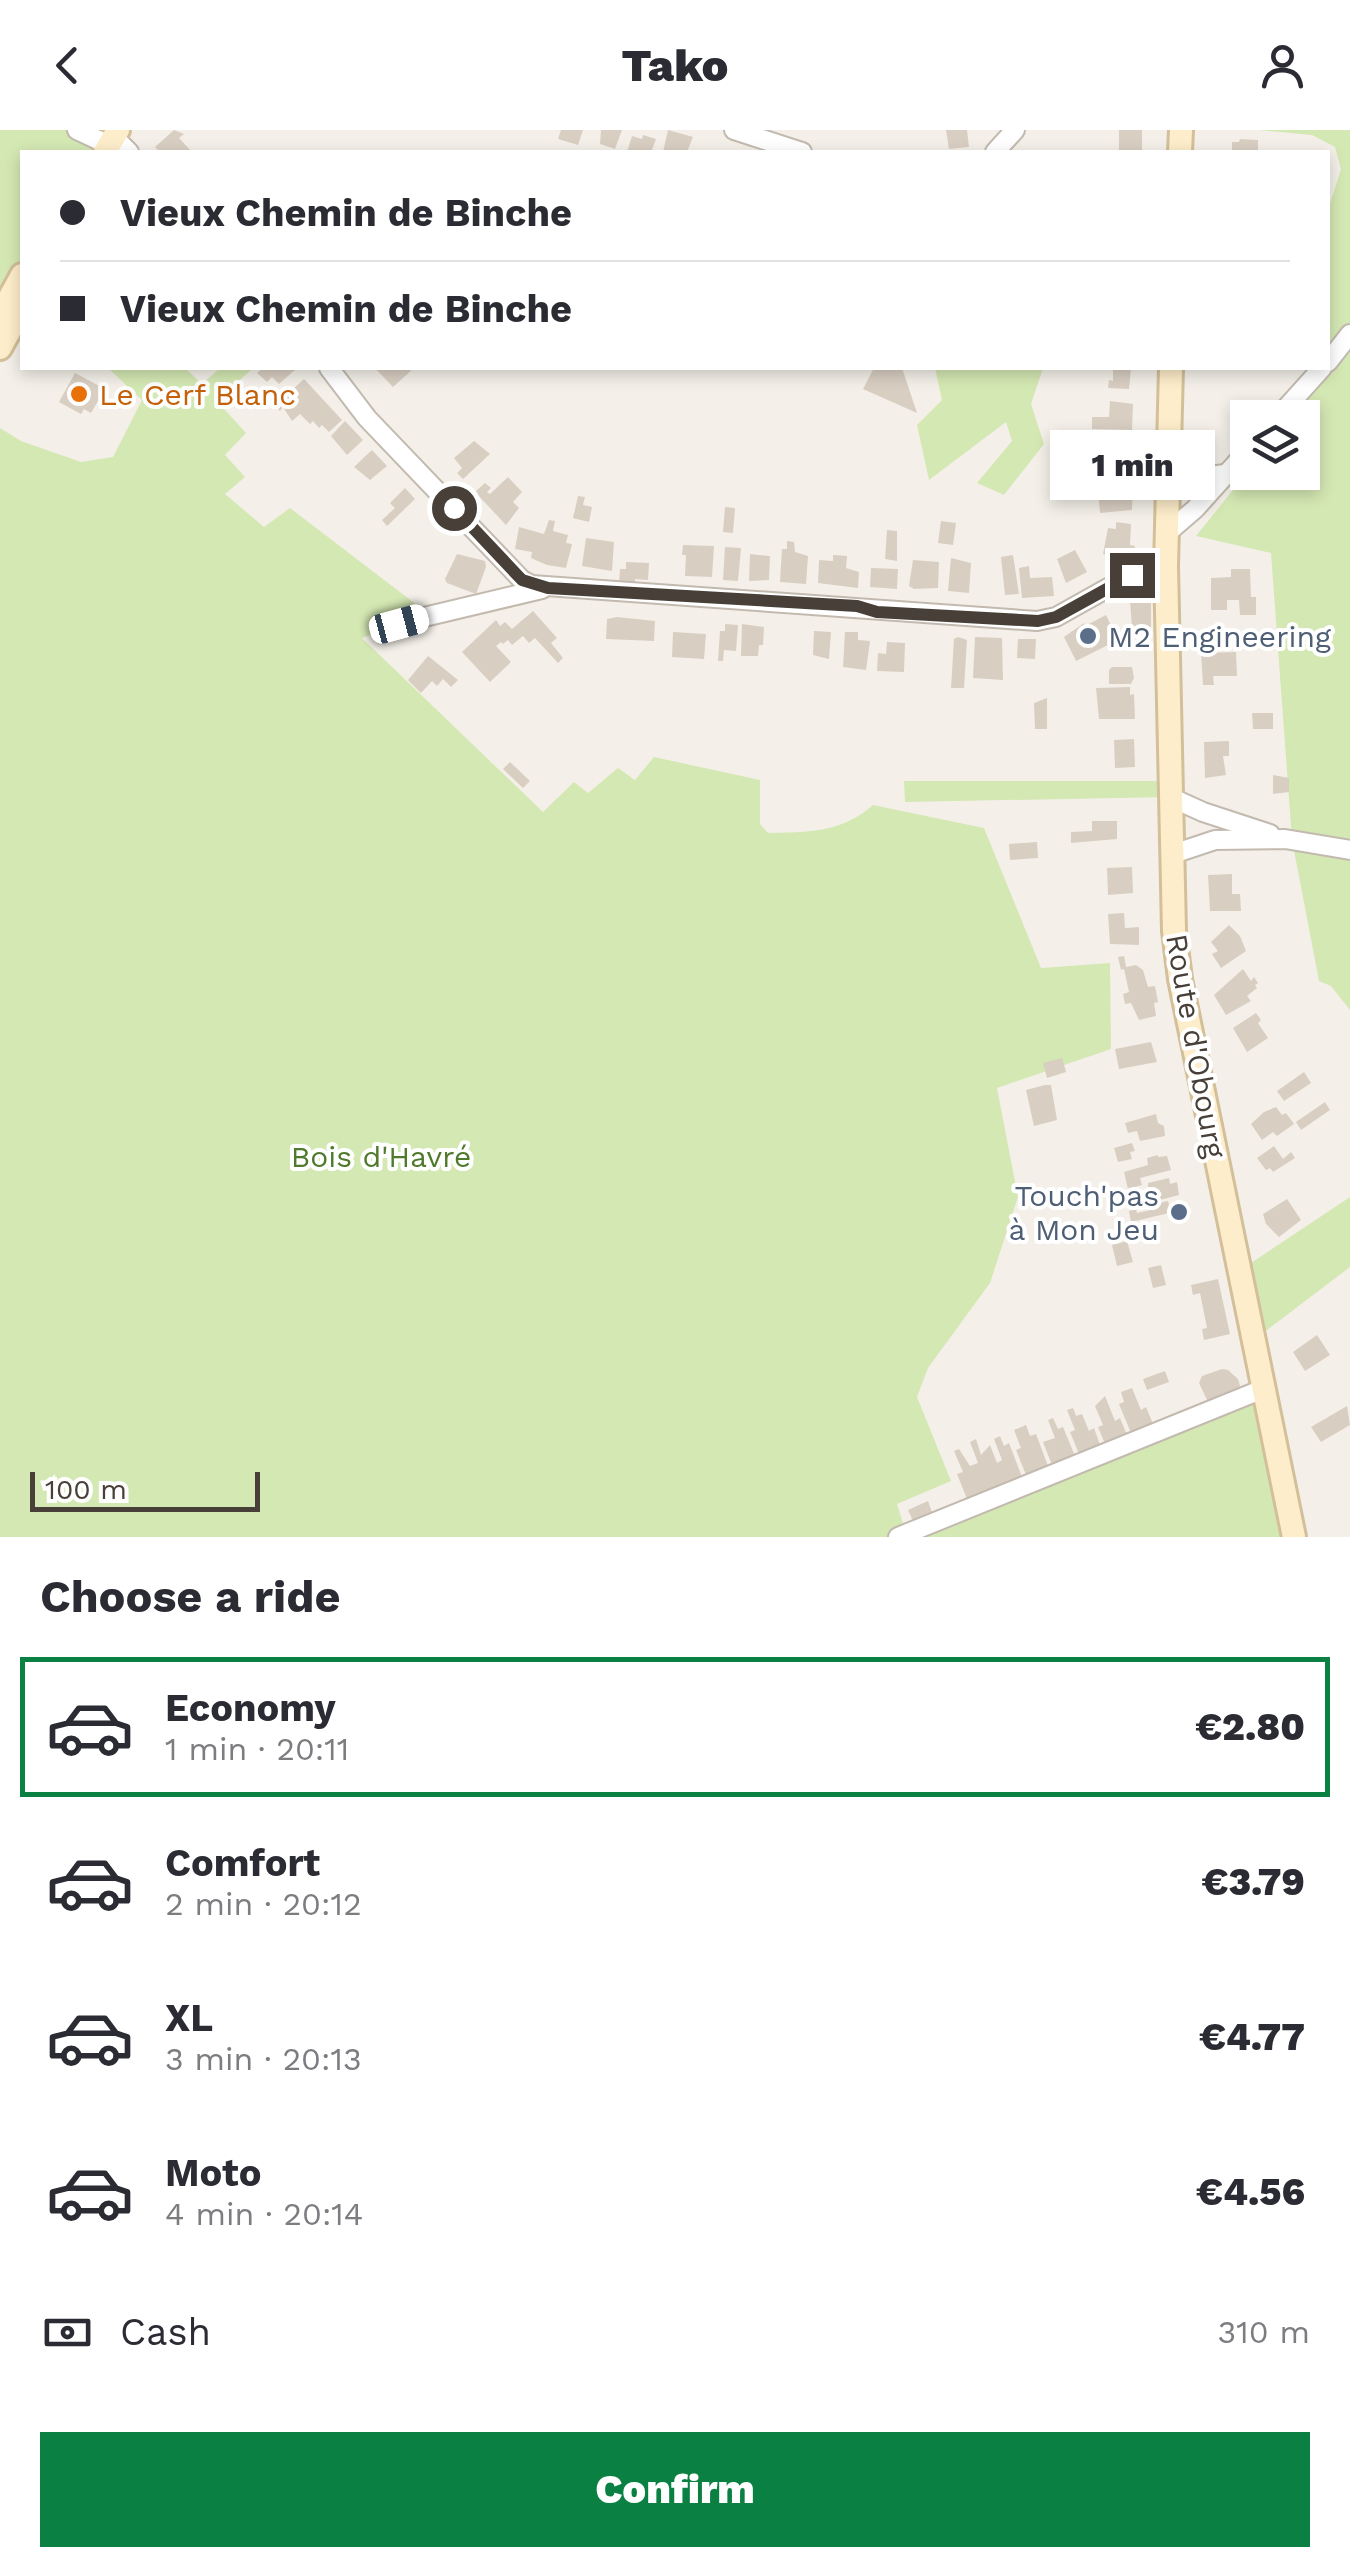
<!DOCTYPE html>
<meta charset="utf-8">
<style>
body{margin:0;font-family:"Work Sans",sans-serif;background:#f2f2f3;color:#2b2b33;height:100vh;display:flex;flex-direction:column;font-size:38px;white-space:nowrap}
*{box-sizing:border-box;margin:0}
p{font-size:32px;color:#7c7c81}
.icon{flex:none;width:55px;height:55px;fill:none;stroke:currentColor;stroke-width:2;stroke-linecap:round;stroke-linejoin:round}
.map{position:relative;height:1407px;overflow:hidden}
.panel{display:flex;flex-direction:column;background:#fff;flex:1}
.panel>*{flex:none}
.top-card{position:absolute;left:20px;top:20px;width:1310px;height:220px;border-radius:0px;box-shadow:0 5px 15px #0003;display:grid;align-content:center;height:220px;padding:0 40px;background:#fff}
.controls{position:absolute;left:1230px;top:270px;display:grid;gap:20px}
.controls a{display:grid;place-items:center;width:90px;height:90px;border-radius:0px;background:#fff;box-shadow:0 5px 15px #0003;font-size:50px}
.scale{position:absolute;left:30px;bottom:25px;width:230px;box-sizing:border-box;padding-left:10px;border:5px solid #484038;border-top:0;font-size:28px;line-height:35px;white-space:nowrap;color:#484038;-webkit-text-stroke:8px #fff;paint-order:stroke}
.end{position:absolute;width:45px;height:45px;margin:-22px;border:12px solid #484038;background:#fff;box-shadow:0 0 0 5px #fff}
.from{border-radius:50%}
.bubble{position:absolute;height:70px;border-radius:0px;background:#fff;box-shadow:0 5px 15px #0003;font-size:32px;font-weight:800;line-height:70px;text-align:center}
.car{position:absolute;width:30px;height:60px;margin:-30px -15px;border-radius:12px;box-shadow:0 0 8px 2px #0007;background:linear-gradient(#fff 24%,#345 0 40%,#fff 0 76%,#345 0 86%,#fff 0)}
.top-card b{display:flex;align-items:center;gap:35px;height:95px;font-size:38px}
.top-card b+b{border-top:2px solid #e1e1e2}
.top-card i{width:25px;height:25px;background:#2b2b33}
ul{padding:0;list-style:none}
li{display:flex;align-items:center;gap:30px;height:140px;margin:0 20px 15px;padding:0 20px;border:5px solid transparent;border-radius:0px}
li div{flex:1}
li b{display:block;font-size:38px}
li em{font-style:normal;font-weight:800}
li.current{border-color:#0b8043}
li>.icon{width:90px;height:90px;stroke-width:1.5}
h2{padding:0 40px;font-size:45px;line-height:120px}
.pay{display:flex;align-items:center;gap:25px;height:110px;padding:0 40px;font-size:38px}
.pay p{margin-inline-start:auto}
.button{display:flex;gap:20px;margin-top:auto;padding:20px 40px}
.button a{flex:1;height:115px;border-radius:0px;background:#0b8043;color:#fff;font-size:40px;font-weight:800;line-height:115px;text-align:center}
header{display:flex;justify-content:space-between;align-items:center;height:130px;padding:0 40px;background:#fff;font-size:45px;font-weight:800}
.map>svg:first-child{display:block}
</style>
<header><svg class="icon" aria-label="back" viewBox="0 0 24 24"><path d="M15 5l-7 7 7 7"/></svg>Tako<svg class="icon" aria-label="person" viewBox="0 0 24 24"><circle cx="12" cy="8" r="4"/><path d="M4 21q1-7 8-7t8 7"/></svg></header>
<div class="map">
<svg width="1350" height="1407" viewBox="0 0 1350 1407">
<rect width="100%" height="100%" fill="#f4f0e9"/>
<g fill="#d4e8b3">
<path d="M 0,0 L 77,0 L 105,22 L 22,22 L 22,145 L 0,185 Z"/>
<path d="M 1258,0 L 1350,0 L 1350,880 L 1331,856 L 1319,851 L 1292,710 L 1271,423 L 1196,406 L 1237,355 L 1225,344 L 1247,320 L 1248,342 L 1302,342 L 1302,288 L 1277,287 L 1328,225 L 1328,80 L 1341,39 L 1335,17 L 1312,5 Z"/>
<path d="M 108,238 L 185,238 L 202,254 L 220,238 L 253,238 L 217,271 L 246,303 L 225,325 L 245,347 L 225,364 L 264,397 L 290,378 L 430,485 L 362,508 L 543,682 L 574,652 L 588,663 L 618,638 L 635,650 L 654,627 L 760,650 L 760,694 L 768,703 C 808,702 841,703 873,675 L 984,698 L 1041,838 L 1110,833 L 1111,919 L 997,958 L 1018,1067 L 990,1153 L 928,1238 L 917,1267 L 951,1351 L 897,1374 L 906,1403 L 1263,1259 L 1294,1407 L 0,1407 L 0,298 L 21,311 L 81,332 L 113,327 L 142,270 Z"/>
<path d="M 935,238 L 1043,238 L 1031,274 L 1044,314 L 1004,365 L 977,353 L 1012,311 L 1006,292 L 929,350 L 917,295 L 942,270 Z"/>
<path d="M 904,651 L 1169,651 L 1170,667 L 905,672 Z"/>
<path d="M 1350,1067 L 1350,1137 L 1254,1210 L 1239,1141 Z"/>
</g>
<g fill="#d9cec2">
<path d="M 174,0 L 184,4 L 179,8 L 192,22 L 160,22 L 155,17 Z"/>
<path d="M 561,0 L 583,0 L 578,15 L 558,9 Z"/>
<path d="M 601,0 L 622,0 L 615,19 L 600,14 Z"/>
<path d="M 668,0 L 693,7 L 687,22 L 663,22 Z"/>
<path d="M 946,0 L 967,0 L 969,17 L 949,19 Z"/>
<path d="M 1119,0 L 1142,0 L 1142,21 L 1119,20 Z"/>
<path d="M 643,5 L 656,9 L 651,22 L 627,22 L 632,6 L 642,9 Z"/>
<path d="M 1240,9 L 1258,10 L 1258,22 L 1232,22 L 1232,12 L 1239,12 Z"/>
<path d="M 263,238 L 297,238 L 279,254 L 272,247 L 267,252 L 257,243 Z"/>
<path d="M 375,238 L 414,238 L 393,257 Z"/>
<path d="M 874,238 L 902,238 L 917,283 L 863,259 Z"/>
<path d="M 1113,238 L 1131,238 L 1129,259 L 1108,258 L 1109,250 L 1113,251 Z"/>
<path d="M 75,243 L 105,259 L 91,283 L 84,279 L 81,284 L 59,272 Z"/>
<path d="M 304,249 L 342,290 L 329,302 L 322,295 L 319,298 L 313,291 L 310,294 L 300,284 L 292,291 L 283,277 L 280,281 L 275,276 Z"/>
<path d="M 1110,271 L 1133,274 L 1132,300 L 1092,299 L 1092,287 L 1109,287 Z"/>
<path d="M 345,291 L 363,310 L 347,325 L 331,306 Z"/>
<path d="M 1103,310 L 1133,311 L 1132,335 L 1102,333 Z"/>
<path d="M 474,311 L 490,324 L 463,349 L 457,343 L 462,338 L 454,328 Z"/>
<path d="M 372,320 L 387,336 L 370,350 L 354,337 Z"/>
<path d="M 508,347 L 522,362 L 513,372 L 519,378 L 506,395 L 475,362 L 485,353 L 491,358 L 487,362 L 490,364 Z"/>
<path d="M 1133,347 L 1132,380 L 1100,383 L 1098,360 L 1101,360 L 1102,353 L 1105,355 L 1105,348 Z"/>
<path d="M 405,358 L 415,369 L 387,396 L 382,390 L 395,378 L 390,373 Z"/>
<path d="M 578,366 L 585,367 L 583,375 L 592,377 L 589,392 L 573,388 Z"/>
<path d="M 725,377 L 735,378 L 733,403 L 723,402 Z"/>
<path d="M 549,390 L 555,391 L 553,401 L 568,405 L 566,413 L 572,414 L 566,438 L 547,435 L 531,428 L 532,422 L 515,419 L 519,397 L 544,404 Z"/>
<path d="M 941,391 L 956,393 L 953,415 L 938,413 Z"/>
<path d="M 1116,392 L 1131,394 L 1130,415 L 1135,416 L 1134,428 L 1122,426 L 1121,438 L 1107,436 L 1106,425 L 1103,424 L 1108,398 L 1116,399 Z"/>
<path d="M 887,400 L 897,401 L 897,431 L 885,429 Z"/>
<path d="M 586,408 L 614,412 L 612,441 L 582,436 Z"/>
<path d="M 787,411 L 794,412 L 795,422 L 808,426 L 806,454 L 780,452 L 782,419 L 787,419 Z"/>
<path d="M 683,415 L 714,416 L 712,447 L 685,446 L 686,425 L 682,425 Z"/>
<path d="M 725,417 L 741,418 L 738,451 L 723,450 Z"/>
<path d="M 1075,420 L 1087,442 L 1066,453 L 1057,429 Z"/>
<path d="M 457,424 L 485,431 L 486,437 L 476,464 L 447,453 L 445,449 Z"/>
<path d="M 750,424 L 770,426 L 769,450 L 749,451 Z"/>
<path d="M 833,425 L 847,426 L 846,438 L 859,442 L 858,458 L 818,453 L 819,430 L 833,431 Z"/>
<path d="M 1013,425 L 1019,464 L 1005,465 L 1001,427 Z"/>
<path d="M 951,428 L 971,433 L 969,463 L 948,461 Z"/>
<path d="M 913,430 L 939,432 L 938,458 L 914,459 L 909,456 Z"/>
<path d="M 626,432 L 649,433 L 648,450 L 635,449 L 635,456 L 619,456 L 620,439 L 626,439 Z"/>
<path d="M 1029,436 L 1030,448 L 1052,447 L 1054,466 L 1022,468 L 1019,438 Z"/>
<path d="M 871,438 L 898,439 L 897,459 L 870,457 Z"/>
<path d="M 1231,439 L 1250,439 L 1251,467 L 1256,467 L 1256,485 L 1240,485 L 1239,470 L 1227,470 L 1227,480 L 1211,480 L 1211,448 L 1231,447 Z"/>
<path d="M 1151,456 L 1151,497 L 1132,497 L 1129,458 Z"/>
<path d="M 533,481 L 557,508 L 551,513 L 563,528 L 558,533 L 535,508 L 529,513 L 523,506 L 512,515 L 508,510 L 503,514 L 501,512 L 496,516 L 511,532 L 490,552 L 462,522 L 496,490 L 500,496 L 505,492 L 512,499 Z"/>
<path d="M 1106,485 L 1118,510 L 1076,531 L 1064,507 L 1084,493 L 1085,496 Z"/>
<path d="M 617,487 L 655,491 L 654,511 L 606,509 L 607,489 Z"/>
<path d="M 725,494 L 738,495 L 736,521 L 724,520 L 723,531 L 718,531 L 720,501 L 725,501 Z"/>
<path d="M 742,494 L 764,497 L 763,515 L 759,515 L 758,526 L 741,526 Z"/>
<path d="M 814,501 L 831,502 L 829,529 L 813,525 Z"/>
<path d="M 673,502 L 706,504 L 704,529 L 672,527 Z"/>
<path d="M 845,502 L 858,502 L 858,510 L 870,511 L 866,540 L 843,537 Z"/>
<path d="M 958,507 L 967,510 L 964,558 L 951,558 L 954,509 Z"/>
<path d="M 975,507 L 1002,508 L 1003,550 L 973,548 Z"/>
<path d="M 1018,509 L 1036,509 L 1035,529 L 1017,528 Z"/>
<path d="M 887,512 L 905,513 L 904,542 L 877,541 L 878,523 L 886,524 Z"/>
<path d="M 1236,522 L 1237,546 L 1213,546 L 1214,555 L 1203,555 L 1201,523 Z"/>
<path d="M 428,526 L 458,550 L 451,557 L 443,549 L 437,556 L 432,551 L 421,563 L 408,550 Z"/>
<path d="M 1112,537 L 1132,537 L 1134,548 L 1131,554 L 1109,554 L 1109,540 Z"/>
<path d="M 1130,557 L 1130,565 L 1134,564 L 1135,589 L 1099,589 L 1096,558 Z"/>
<path d="M 1047,568 L 1047,599 L 1035,599 L 1034,573 Z"/>
<path d="M 1252,583 L 1273,583 L 1273,599 L 1253,599 Z"/>
<path d="M 1134,609 L 1135,637 L 1115,638 L 1114,610 Z"/>
<path d="M 1229,611 L 1229,626 L 1223,626 L 1226,645 L 1205,648 L 1204,612 Z"/>
<path d="M 510,632 L 530,651 L 523,658 L 503,639 Z"/>
<path d="M 1273,645 L 1289,648 L 1289,662 L 1273,664 Z"/>
<path d="M 1092,691 L 1117,691 L 1117,709 L 1071,713 L 1071,702 L 1092,701 Z"/>
<path d="M 1037,712 L 1038,728 L 1010,730 L 1009,714 Z"/>
<path d="M 1132,737 L 1133,763 L 1108,765 L 1107,738 Z"/>
<path d="M 1232,744 L 1232,764 L 1240,764 L 1241,781 L 1210,781 L 1208,745 Z"/>
<path d="M 1124,783 L 1125,798 L 1139,797 L 1139,815 L 1110,814 L 1108,784 Z"/>
<path d="M 1229,795 L 1240,806 L 1246,821 L 1221,838 L 1212,824 L 1218,821 L 1211,812 Z"/>
<path d="M 1124,826 L 1126,837 L 1136,835 L 1143,840 L 1148,857 L 1155,856 L 1158,872 L 1154,873 L 1156,886 L 1139,890 L 1131,873 L 1125,874 L 1123,864 L 1129,862 L 1124,839 L 1121,840 L 1118,827 Z"/>
<path d="M 1243,839 L 1251,851 L 1254,847 L 1258,853 L 1255,855 L 1257,858 L 1247,866 L 1251,871 L 1226,885 L 1214,865 Z"/>
<path d="M 1256,883 L 1261,890 L 1258,893 L 1268,908 L 1247,922 L 1233,898 Z"/>
<path d="M 1151,912 L 1157,932 L 1119,939 L 1115,919 Z"/>
<path d="M 1062,928 L 1066,942 L 1047,948 L 1043,933 Z"/>
<path d="M 1304,942 L 1311,953 L 1284,971 L 1277,961 Z"/>
<path d="M 1045,955 L 1051,955 L 1057,990 L 1034,996 L 1026,960 Z"/>
<path d="M 1325,972 L 1330,980 L 1301,1000 L 1296,992 Z"/>
<path d="M 1276,977 L 1282,985 L 1286,983 L 1294,994 L 1277,1006 L 1273,1002 L 1262,1010 L 1251,994 L 1264,982 Z"/>
<path d="M 1156,984 L 1158,993 L 1164,996 L 1165,1006 L 1140,1011 L 1137,1001 L 1128,1003 L 1125,993 Z"/>
<path d="M 1132,1013 L 1135,1021 L 1130,1022 L 1132,1029 L 1118,1032 L 1114,1018 Z"/>
<path d="M 1274,1016 L 1283,1029 L 1291,1022 L 1295,1028 L 1273,1042 L 1270,1038 L 1266,1040 L 1257,1028 Z"/>
<path d="M 1158,1025 L 1158,1027 L 1167,1026 L 1171,1040 L 1140,1048 L 1142,1055 L 1128,1059 L 1124,1042 L 1148,1035 L 1147,1028 Z"/>
<path d="M 1169,1048 L 1170,1054 L 1177,1052 L 1179,1065 L 1133,1077 L 1132,1071 L 1148,1067 L 1148,1053 Z"/>
<path d="M 1287,1069 L 1301,1090 L 1279,1107 L 1266,1094 L 1263,1084 Z"/>
<path d="M 1168,1071 L 1169,1075 L 1189,1074 L 1191,1086 L 1171,1090 L 1169,1083 L 1131,1092 L 1129,1081 L 1136,1079 L 1137,1083 L 1151,1080 L 1150,1075 Z"/>
<path d="M 1127,1111 L 1133,1132 L 1117,1136 L 1112,1115 Z"/>
<path d="M 1161,1135 L 1166,1155 L 1153,1158 L 1148,1138 Z"/>
<path d="M 1218,1149 L 1230,1204 L 1204,1210 L 1202,1199 L 1207,1198 L 1200,1163 L 1193,1165 L 1191,1155 Z"/>
<path d="M 1317,1205 L 1330,1225 L 1305,1241 L 1293,1222 Z"/>
<path d="M 1222,1239 L 1228,1240 L 1238,1249 L 1240,1256 L 1237,1261 L 1208,1272 L 1199,1253 L 1202,1246 Z"/>
<path d="M 1165,1241 L 1169,1252 L 1147,1260 L 1143,1249 Z"/>
<path d="M 1132,1258 L 1141,1280 L 1146,1277 L 1153,1294 L 1131,1303 L 1119,1274 L 1124,1272 L 1121,1262 Z"/>
<path d="M 1105,1266 L 1115,1291 L 1120,1288 L 1127,1305 L 1105,1314 L 1098,1297 L 1103,1295 L 1095,1276 Z"/>
<path d="M 1347,1276 L 1350,1295 L 1321,1312 L 1311,1297 Z"/>
<path d="M 1073,1278 L 1076,1286 L 1082,1284 L 1089,1301 L 1094,1298 L 1100,1315 L 1079,1324 L 1070,1302 L 1075,1300 L 1067,1280 Z"/>
<path d="M 1053,1288 L 1058,1299 L 1063,1297 L 1075,1326 L 1052,1335 L 1043,1312 L 1055,1308 L 1048,1290 Z"/>
<path d="M 1026,1295 L 1030,1306 L 1036,1304 L 1048,1336 L 1026,1345 L 1016,1320 L 1021,1318 L 1014,1300 Z"/>
<path d="M 1000,1306 L 1004,1316 L 1009,1313 L 1022,1347 L 967,1369 L 957,1344 L 963,1342 L 954,1321 L 959,1319 L 970,1336 L 978,1333 L 970,1312 L 976,1309 L 981,1325 L 990,1315 L 997,1333 L 1002,1330 L 994,1309 Z"/>
<path d="M 928,1371 L 932,1382 L 913,1391 L 908,1380 Z"/>
</g>
<g fill="none" stroke-linecap="round" stroke-linejoin="round">
<defs>
<g id="minor">
<path d="M 77,0 L 109,15"/>
<path d="M 734,0 L 802,22"/>
<path d="M 114,7 L 129,22"/>
<path d="M 995,22 L 1015,0"/>
<path d="M 1328,232 L 1350,204"/>
<path d="M 329,238 L 367,288 L 522,450 L 532,455 L 1037,491 L 1056,487 L 1131,445 L 1166,436"/>
<path d="M 1277,288 L 1322,238"/>
<path d="M 1167,342 L 1201,347 L 1225,344"/>
<path d="M 1166,404 L 1195,379 L 1248,320"/>
<path d="M 399,493 L 542,459"/>
<path d="M 1170,667 L 1203,682 L 1270,704"/>
<path d="M 1173,724 L 1215,710 L 1285,709 L 1350,720"/>
<path d="M 898,1407 L 1263,1259"/>
</g>
<g id="secondary">
<path d="M 105,22 L 118,0"/>
<path d="M 1180,22 L 1181,0"/>
<path d="M 0,185 L 22,145"/>
<path d="M 0,218 L 22,178"/>
<path d="M 1171,238 L 1166,436 L 1174,801 L 1180,849 L 1294,1407"/>
</g>
</defs>
<use href="#minor" stroke="#c3baaf" stroke-width="22"/>
<use href="#secondary" stroke="#d3c09a" stroke-width="28"/>
<use href="#minor" stroke="#fff" stroke-width="18"/>
<use href="#secondary" stroke="#feedca" stroke-width="22"/>
</g>
<g fill="none" stroke-linecap="round" stroke-linejoin="round">
<path stroke="#484038" stroke-width="12" d="M 454,378 L 522,450 L 548,458 L 857,476 L 877,482 L 1038,491 L 1056,487 L 1132,445"/>
</g>
<circle fill="#e8710a" stroke="#fff" stroke-width="4" cx="79" cy="264" r="10"/>
<g fill="#5c6f8a" stroke="#fff" stroke-width="4">
<circle cx="1088" cy="506" r="10"/>
<circle cx="1179" cy="1082" r="10"/>
</g>
<g text-anchor="middle" dominant-baseline="central" stroke-width="8" stroke-linejoin="round" paint-order="stroke">
<g font-size="30" fill="#c56008" stroke="#fff" text-anchor="start">
<text x="99" y="264">Le Cerf Blanc</text>
</g>
<g font-size="30" fill="#4e5e75" stroke="#fff" text-anchor="start">
<text x="1108" y="506">M2 Engineering</text>
<text x="1159" y="1065" text-anchor="end">Touch'pas<tspan x="1159" dy="34">à Mon Jeu</tspan></text>
</g>
<g font-size="30" fill="#484038" stroke="#fff">
<text transform="translate(1196 916) rotate(80)">Route d'Obourg</text>
</g>
<g font-size="30" fill="#4f7a2b" stroke="#fff">
<text x="381" y="1026">Bois d'Havré</text>
</g>
</g>
</svg>
<div class="controls">
<a><svg class="icon" aria-label="layers" viewBox="0 0 24 24"><path d="M12 4l9 5-9 5-9-5zM3 14l9 5 9-5"/></svg></a>
</div>
<div class="scale">100 m</div>
<i class="end from" style="left:454px;top:378px"></i>
<i class="end" style="left:1132px;top:445px"></i>
<div class="bubble" style="left:1050px;top:300px;width:165px">1 min</div>
<i class="car" style="left:399px;top:494px;rotate:75deg"></i>
<div class="top-card">
<b><i class="from"></i>Vieux Chemin de Binche</b>
<b><i></i>Vieux Chemin de Binche</b>
</div>
</div>
<section class="panel">
<h2>Choose a ride</h2>
<ul>
<li class="current"><svg class="icon" aria-label="car" viewBox="0 0 24 24"><path d="M5 17H2v-5l4-1 3-4h7l3 4 3 1v5h-3M9 17h6M6 11h13"/><circle cx="7" cy="17" r="2"/><circle cx="17" cy="17" r="2"/></svg><div><b>Economy</b><p>1 min · 20:11</p></div><em>€2.80</em></li>
<li><svg class="icon" aria-label="car" viewBox="0 0 24 24"><path d="M5 17H2v-5l4-1 3-4h7l3 4 3 1v5h-3M9 17h6M6 11h13"/><circle cx="7" cy="17" r="2"/><circle cx="17" cy="17" r="2"/></svg><div><b>Comfort</b><p>2 min · 20:12</p></div><em>€3.79</em></li>
<li><svg class="icon" aria-label="car" viewBox="0 0 24 24"><path d="M5 17H2v-5l4-1 3-4h7l3 4 3 1v5h-3M9 17h6M6 11h13"/><circle cx="7" cy="17" r="2"/><circle cx="17" cy="17" r="2"/></svg><div><b>XL</b><p>3 min · 20:13</p></div><em>€4.77</em></li>
<li><svg class="icon" aria-label="car" viewBox="0 0 24 24"><path d="M5 17H2v-5l4-1 3-4h7l3 4 3 1v5h-3M9 17h6M6 11h13"/><circle cx="7" cy="17" r="2"/><circle cx="17" cy="17" r="2"/></svg><div><b>Moto</b><p>4 min · 20:14</p></div><em>€4.56</em></li>
</ul>
<div class="pay"><svg class="icon" aria-label="cash" viewBox="0 0 24 24"><path d="M3 7h18v10H3z"/><circle cx="12" cy="12" r="2"/></svg>Cash<p>310 m</p></div>
<div class="button"><a>Confirm</a></div>
</section>
